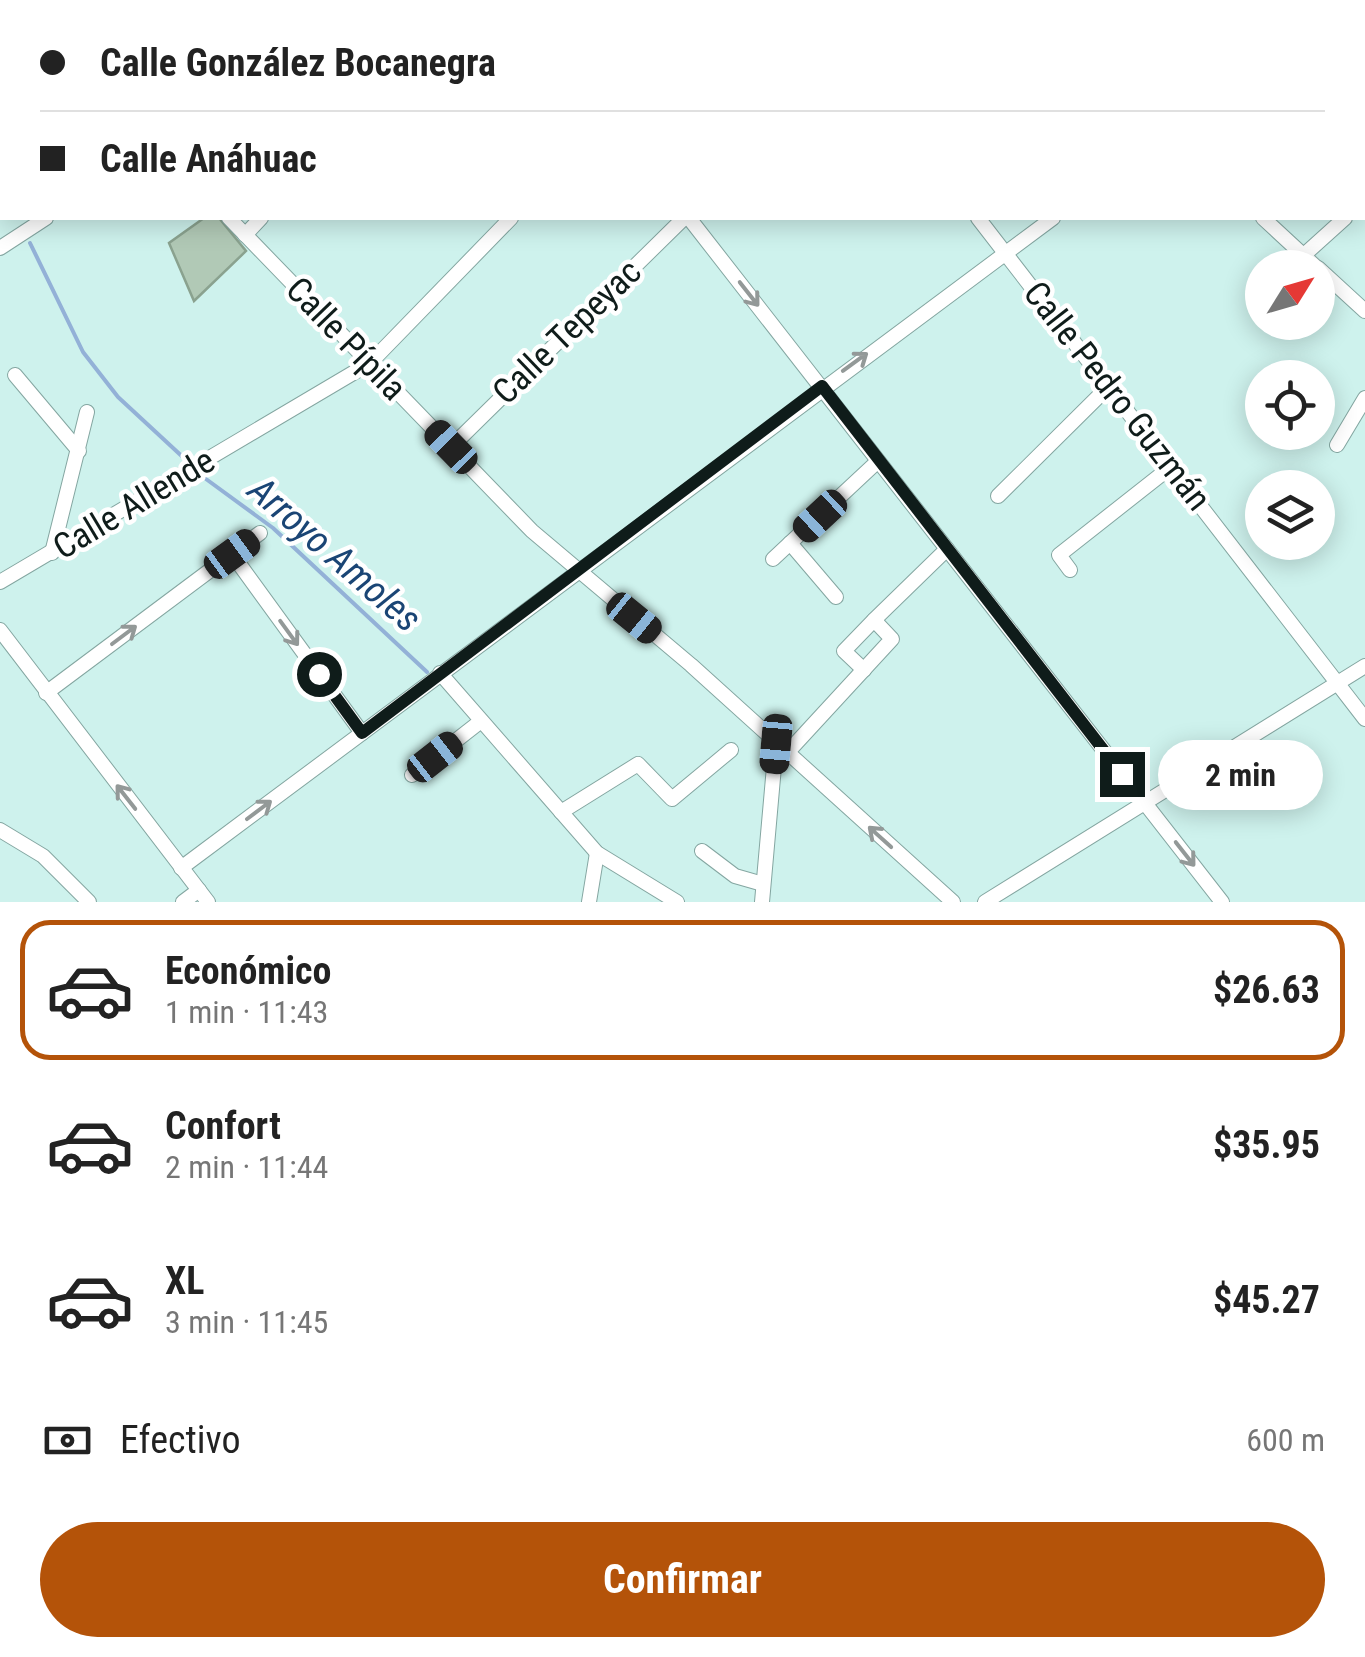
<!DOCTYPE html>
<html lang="es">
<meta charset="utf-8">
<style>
body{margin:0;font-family:"Roboto Condensed",sans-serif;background:#f6f6f6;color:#222;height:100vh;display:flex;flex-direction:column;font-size:38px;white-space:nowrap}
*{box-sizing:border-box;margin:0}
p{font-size:32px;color:#767676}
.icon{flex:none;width:55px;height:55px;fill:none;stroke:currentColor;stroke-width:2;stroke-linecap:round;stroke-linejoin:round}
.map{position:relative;height:902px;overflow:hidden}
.sheet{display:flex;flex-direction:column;background:#fff;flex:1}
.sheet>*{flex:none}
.top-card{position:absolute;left:0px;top:0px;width:1365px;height:220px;box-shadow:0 5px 25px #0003;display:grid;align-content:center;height:220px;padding:0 40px;background:#fff}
.needle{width:65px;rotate:53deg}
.controls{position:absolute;left:1245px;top:250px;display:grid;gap:20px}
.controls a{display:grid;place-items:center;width:90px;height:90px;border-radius:50%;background:#fff;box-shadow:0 5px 25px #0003;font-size:50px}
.end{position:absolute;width:45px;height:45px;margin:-22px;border:12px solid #0f1c1a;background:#fff;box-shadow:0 0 0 5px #fff}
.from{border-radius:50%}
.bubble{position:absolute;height:70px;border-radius:35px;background:#fff;box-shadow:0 5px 25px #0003;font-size:32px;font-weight:700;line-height:70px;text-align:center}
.car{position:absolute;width:30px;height:60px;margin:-30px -15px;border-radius:12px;box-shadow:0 0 8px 2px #0007;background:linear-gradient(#222 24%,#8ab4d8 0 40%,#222 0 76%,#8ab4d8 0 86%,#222 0)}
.top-card b{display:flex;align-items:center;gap:35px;height:95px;font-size:38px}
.top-card b+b{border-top:2px solid #e0e0e0}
.top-card i{width:25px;height:25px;background:#222}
ul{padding:18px 0 0;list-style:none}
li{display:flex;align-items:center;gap:30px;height:140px;margin:0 20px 15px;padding:0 20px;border:5px solid transparent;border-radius:30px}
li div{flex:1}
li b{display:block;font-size:38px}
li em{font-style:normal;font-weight:700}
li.on{border-color:#b45309}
li>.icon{width:90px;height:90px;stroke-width:1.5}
.pay{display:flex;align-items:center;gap:25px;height:110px;padding:0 40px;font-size:38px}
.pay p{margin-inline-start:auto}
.button{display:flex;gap:20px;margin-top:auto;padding:20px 40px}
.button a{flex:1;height:115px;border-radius:60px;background:#b45309;color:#fff;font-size:40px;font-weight:700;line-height:115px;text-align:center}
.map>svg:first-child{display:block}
</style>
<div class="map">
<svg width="1365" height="902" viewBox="0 0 1365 902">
<rect width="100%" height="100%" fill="#cef2ed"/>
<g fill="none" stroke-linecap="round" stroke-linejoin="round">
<g stroke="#93b1d7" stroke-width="4">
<path d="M 0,191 L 2,193"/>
<path d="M 30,243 L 83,352 L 118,397 L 186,460"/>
<path d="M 206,479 L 273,528 L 427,672"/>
</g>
</g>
<path fill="#b1c9b6" stroke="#8aa28f" stroke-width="2.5" d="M 204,218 L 219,218 L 246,251 L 194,301 L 169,243 Z"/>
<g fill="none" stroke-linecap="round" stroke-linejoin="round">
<defs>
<g id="minor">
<path d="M 30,0 L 33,2"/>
<path d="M 276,0 L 279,2"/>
<path d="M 521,0 L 523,2"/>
<path d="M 812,0 L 814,2"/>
<path d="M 1070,0 L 1072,2"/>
<path d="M 1261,0 L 1262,2"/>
<path d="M 295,2 L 297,0"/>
<path d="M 464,2 L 467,0"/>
<path d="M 718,2 L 720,0"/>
<path d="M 896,2 L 898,0"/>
<path d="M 1340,2 L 1343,0"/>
<path d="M 1362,98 L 1365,100"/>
<path d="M 1362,202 L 1365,200"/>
<path d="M 229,218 L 532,531 L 691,665 L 953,902"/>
<path d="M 689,218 L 1222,902"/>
<path d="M 978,218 L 1365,719"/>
<path d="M 1263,218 L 1317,268"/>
<path d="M 245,235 L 261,218"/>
<path d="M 0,248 L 46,218"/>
<path d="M 1304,255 L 1345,218"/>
<path d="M 1318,268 L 1365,311"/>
<path d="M 15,375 L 79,451"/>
<path d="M 1337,445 L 1365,398"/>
<path d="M 451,447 L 684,218"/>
<path d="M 998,496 L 1110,385"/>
<path d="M 790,543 L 836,597"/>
<path d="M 52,553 L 87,412"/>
<path d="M 232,554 L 362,733"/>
<path d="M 773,559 L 878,461"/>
<path d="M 1070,570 L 1059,555 L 1172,466"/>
<path d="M 0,582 L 370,363 L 511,218"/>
<path d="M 0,630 L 208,902"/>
<path d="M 864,670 L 844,651 L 874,620"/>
<path d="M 440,673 L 597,853 L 677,902"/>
<path d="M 46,693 L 260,533"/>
<path d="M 786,754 L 892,639 L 874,620 L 947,549"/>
<path d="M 412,775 L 481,721"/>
<path d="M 561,812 L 638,764 L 672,799 L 731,750"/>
<path d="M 0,830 L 43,856 L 89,902"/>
<path d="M 702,851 L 735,876 L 763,884"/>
<path d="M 181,868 L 1053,218"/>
<path d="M 183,902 L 199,890"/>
<path d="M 589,902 L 597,853"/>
<path d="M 762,902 L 776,744"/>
<path d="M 985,902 L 1365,666"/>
</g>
</defs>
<use href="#minor" stroke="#84a6a1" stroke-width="16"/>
<use href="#minor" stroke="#fff" stroke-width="14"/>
</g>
<defs><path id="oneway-shaft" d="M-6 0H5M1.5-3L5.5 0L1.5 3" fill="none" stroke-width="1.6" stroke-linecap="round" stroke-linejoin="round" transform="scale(2.5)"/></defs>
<g stroke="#939998">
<use href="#oneway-shaft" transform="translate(749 294) rotate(52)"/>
<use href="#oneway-shaft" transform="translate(855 362) rotate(-36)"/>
<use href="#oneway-shaft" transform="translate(289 633) rotate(54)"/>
<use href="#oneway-shaft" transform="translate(124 635) rotate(-37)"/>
<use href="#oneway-shaft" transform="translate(126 797) rotate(-128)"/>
<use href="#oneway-shaft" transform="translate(259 810) rotate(-37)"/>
<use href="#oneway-shaft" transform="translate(880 837) rotate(-138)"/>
<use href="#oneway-shaft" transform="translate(1185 854) rotate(52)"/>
</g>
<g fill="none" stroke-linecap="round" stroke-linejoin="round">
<path stroke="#0f1c1a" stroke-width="12" d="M 319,674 L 362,733 L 822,386 L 1122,774"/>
</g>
<g text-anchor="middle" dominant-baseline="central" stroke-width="9" stroke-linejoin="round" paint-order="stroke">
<g font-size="35" fill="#0f1c1a" stroke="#fff">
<text transform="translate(567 332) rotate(-44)">Calle Tepeyac</text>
<text transform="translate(346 339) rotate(46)">Calle Pípila</text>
<text transform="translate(1117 396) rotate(52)">Calle Pedro Guzmán</text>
<text transform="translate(134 504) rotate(-31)">Calle Allende</text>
</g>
<g font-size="38" font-style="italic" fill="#1a4575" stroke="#fff">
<text transform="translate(335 554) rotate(41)">Arroyo Amoles</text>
</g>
</g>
</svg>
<div class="controls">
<a><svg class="needle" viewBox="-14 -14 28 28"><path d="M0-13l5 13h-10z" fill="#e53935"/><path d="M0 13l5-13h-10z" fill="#767676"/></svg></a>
<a><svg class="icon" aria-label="locate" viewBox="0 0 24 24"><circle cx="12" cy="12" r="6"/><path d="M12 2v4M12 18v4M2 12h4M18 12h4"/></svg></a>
<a><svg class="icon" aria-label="layers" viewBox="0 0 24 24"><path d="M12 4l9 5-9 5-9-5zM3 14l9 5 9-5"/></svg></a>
</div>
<i class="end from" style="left:319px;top:674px"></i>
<i class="end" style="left:1122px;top:774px"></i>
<div class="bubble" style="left:1158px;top:740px;width:165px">2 min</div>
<i class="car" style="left:451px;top:447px;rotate:316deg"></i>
<i class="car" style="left:820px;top:516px;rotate:227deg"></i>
<i class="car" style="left:232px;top:554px;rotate:54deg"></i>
<i class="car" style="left:634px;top:618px;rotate:129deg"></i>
<i class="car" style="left:776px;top:744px;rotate:185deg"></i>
<i class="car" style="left:435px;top:757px;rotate:52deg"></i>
<div class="top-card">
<b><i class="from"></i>Calle González Bocanegra</b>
<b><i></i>Calle Anáhuac</b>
</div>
</div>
<section class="sheet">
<ul>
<li class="on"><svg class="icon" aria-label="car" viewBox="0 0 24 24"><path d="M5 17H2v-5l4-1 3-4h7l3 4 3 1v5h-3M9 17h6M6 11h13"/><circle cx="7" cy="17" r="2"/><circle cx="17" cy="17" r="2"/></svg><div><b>Económico</b><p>1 min · 11:43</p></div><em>$26.63</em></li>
<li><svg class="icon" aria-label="car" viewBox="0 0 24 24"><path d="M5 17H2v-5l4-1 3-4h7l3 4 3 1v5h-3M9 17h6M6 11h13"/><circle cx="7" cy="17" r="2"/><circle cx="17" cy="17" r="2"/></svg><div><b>Confort</b><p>2 min · 11:44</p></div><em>$35.95</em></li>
<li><svg class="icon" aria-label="car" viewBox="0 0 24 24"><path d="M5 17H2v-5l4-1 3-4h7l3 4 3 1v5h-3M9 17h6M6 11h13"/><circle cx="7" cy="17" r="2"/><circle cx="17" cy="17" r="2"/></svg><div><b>XL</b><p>3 min · 11:45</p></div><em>$45.27</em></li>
</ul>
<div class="pay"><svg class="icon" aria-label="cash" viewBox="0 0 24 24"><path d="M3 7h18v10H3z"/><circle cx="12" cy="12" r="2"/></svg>Efectivo<p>600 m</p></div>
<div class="button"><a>Confirmar</a></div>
</section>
